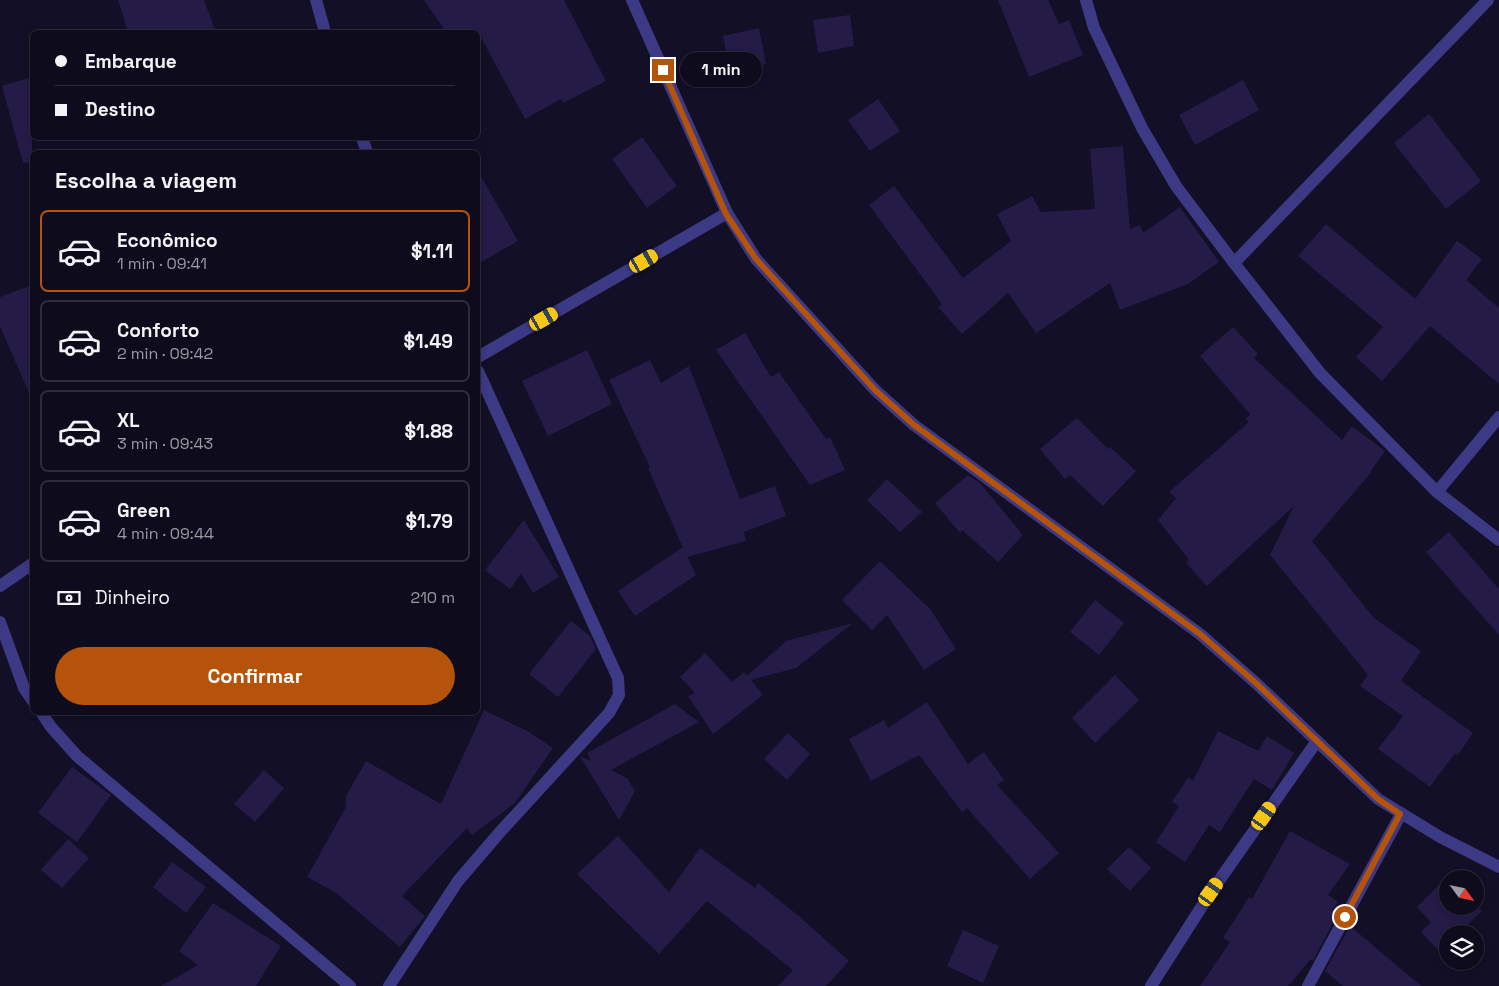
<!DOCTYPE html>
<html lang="pt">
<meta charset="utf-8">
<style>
body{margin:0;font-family:"Space Grotesk",sans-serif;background:#171425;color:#f1f3f6;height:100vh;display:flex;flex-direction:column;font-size:19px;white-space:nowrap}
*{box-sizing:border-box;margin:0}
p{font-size:16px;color:#9b9ba3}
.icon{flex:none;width:28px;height:28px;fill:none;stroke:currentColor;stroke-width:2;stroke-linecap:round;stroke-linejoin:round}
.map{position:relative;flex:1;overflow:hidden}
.side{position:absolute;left:30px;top:150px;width:450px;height:565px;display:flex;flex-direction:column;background:#0e0b1c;border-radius:8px;box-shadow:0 2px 8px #0003,0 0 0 1px #2e2b3b}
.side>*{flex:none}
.hud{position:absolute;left:30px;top:30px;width:450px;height:110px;border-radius:8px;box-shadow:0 2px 8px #0003,0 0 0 1px #2e2b3b;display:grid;align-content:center;height:110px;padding:0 25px;background:#0e0b1c}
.needle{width:32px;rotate:123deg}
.controls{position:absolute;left:1439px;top:870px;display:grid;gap:10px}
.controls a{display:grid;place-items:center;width:45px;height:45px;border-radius:50%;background:#0e0b1c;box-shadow:0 2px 8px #0003,0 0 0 1px #2e2b3b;font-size:25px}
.end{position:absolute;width:22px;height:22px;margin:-11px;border:6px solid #b45309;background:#fff;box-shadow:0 0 0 2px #fff}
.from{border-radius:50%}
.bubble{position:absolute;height:35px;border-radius:18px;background:#0e0b1c;box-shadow:0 2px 8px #0003,0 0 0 1px #2e2b3b;font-size:16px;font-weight:600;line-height:35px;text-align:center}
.car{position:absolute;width:15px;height:30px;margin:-15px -8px;border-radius:6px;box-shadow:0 0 4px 1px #0007;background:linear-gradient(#f5c518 24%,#345 0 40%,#f5c518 0 76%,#345 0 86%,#f5c518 0)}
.hud b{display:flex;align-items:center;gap:18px;height:48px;font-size:19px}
.hud b+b{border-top:1px solid #2e2b3b}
.hud i{width:12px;height:12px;background:#f1f3f6}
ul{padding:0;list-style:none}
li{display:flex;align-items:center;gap:15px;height:82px;margin:0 10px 8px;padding:0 15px;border:2px solid #2e2b3b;border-radius:8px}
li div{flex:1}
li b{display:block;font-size:19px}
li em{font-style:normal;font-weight:600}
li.selected{border-color:#b45309}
li>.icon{width:45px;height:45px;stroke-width:1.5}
h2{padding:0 25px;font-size:22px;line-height:60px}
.pay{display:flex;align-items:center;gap:12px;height:55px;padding:0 25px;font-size:19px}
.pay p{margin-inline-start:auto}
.button{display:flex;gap:10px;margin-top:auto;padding:10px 25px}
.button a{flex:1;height:58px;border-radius:30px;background:#b45309;color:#fff;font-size:20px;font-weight:600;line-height:58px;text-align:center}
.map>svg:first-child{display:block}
</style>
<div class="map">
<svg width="1499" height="986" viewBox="0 0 1499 986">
<rect width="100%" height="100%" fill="#130f26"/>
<g fill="#241b47">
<path d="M 118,0 L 204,0 L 216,32 L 128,32 Z"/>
<path d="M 424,0 L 564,0 L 606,81 L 563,103 L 561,99 L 525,119 L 478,32 L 446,32 Z"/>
<path d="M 998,0 L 1048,0 L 1059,24 L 1069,20 L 1083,55 L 1029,77 Z"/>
<path d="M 850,15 L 854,46 L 818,53 L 813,20 Z"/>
<path d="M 759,28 L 766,64 L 730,72 L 723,36 Z"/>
<path d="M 32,77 L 32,162 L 23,163 L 2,86 Z"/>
<path d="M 1243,80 L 1259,110 L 1195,145 L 1179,115 Z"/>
<path d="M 878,99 L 900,131 L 870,151 L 848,120 Z"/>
<path d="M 1429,114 L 1481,181 L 1446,209 L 1394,143 Z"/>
<path d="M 642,137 L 677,186 L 647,208 L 612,159 Z"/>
<path d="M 1123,146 L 1130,229 L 1140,225 L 1143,233 L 1180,207 L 1219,262 L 1188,284 L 1120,310 L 1110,283 L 1036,333 L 1008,293 L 962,334 L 938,307 L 942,304 L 869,205 L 894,186 L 963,278 L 1011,241 L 997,214 L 1032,196 L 1041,212 L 1095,209 L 1090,149 Z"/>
<path d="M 478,171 L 518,241 L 478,264 Z"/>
<path d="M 1326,224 L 1415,299 L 1457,241 L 1482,259 L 1466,280 L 1499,308 L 1499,384 L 1430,326 L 1382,381 L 1356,357 L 1383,327 L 1298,256 Z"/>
<path d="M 32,285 L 32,400 L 0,326 L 0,297 Z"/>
<path d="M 1233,327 L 1258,354 L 1254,358 L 1342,440 L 1352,426 L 1385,451 L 1370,472 L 1371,473 L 1312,541 L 1374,618 L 1421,651 L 1401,681 L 1473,733 L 1458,755 L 1455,753 L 1430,787 L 1378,749 L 1403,716 L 1360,686 L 1368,675 L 1270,555 L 1294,506 L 1207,586 L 1186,563 L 1189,560 L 1158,520 L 1176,498 L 1169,492 L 1249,422 L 1246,419 L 1250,414 L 1200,356 Z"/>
<path d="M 745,333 L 771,377 L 779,372 L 826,439 L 830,437 L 845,470 L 810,485 L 716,350 Z"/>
<path d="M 587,350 L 612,404 L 548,436 L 522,381 Z"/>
<path d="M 650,360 L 661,383 L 689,366 L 740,499 L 775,486 L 786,516 L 744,532 L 746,541 L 687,557 L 648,468 L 650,467 L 609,380 Z"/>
<path d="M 1077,418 L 1108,449 L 1110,447 L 1136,471 L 1103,506 L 1070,475 L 1065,479 L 1040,449 Z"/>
<path d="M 968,475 L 980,483 L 1023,535 L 998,562 L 962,530 L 960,533 L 935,503 Z"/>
<path d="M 887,479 L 922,512 L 900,532 L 867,500 Z"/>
<path d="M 524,520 L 559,577 L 533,593 L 521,574 L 510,589 L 485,570 Z"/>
<path d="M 1449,532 L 1499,589 L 1499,635 L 1426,552 Z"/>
<path d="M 683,547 L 696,575 L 635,616 L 618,591 Z"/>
<path d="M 880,561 L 931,610 L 956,649 L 924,670 L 887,615 L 872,630 L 842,600 Z"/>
<path d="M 1095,600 L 1124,623 L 1099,655 L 1070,632 Z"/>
<path d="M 571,621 L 590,636 L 596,649 L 558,697 L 529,674 Z"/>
<path d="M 853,623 L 796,668 L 751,680 L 763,695 L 713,734 L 688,696 L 695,693 L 680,677 L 705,653 L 732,682 L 744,672 L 747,676 L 786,641 Z"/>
<path d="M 1115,675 L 1139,700 L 1095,743 L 1072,718 Z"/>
<path d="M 927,702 L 968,764 L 984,752 L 1004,780 L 997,785 L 1059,853 L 1030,879 L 967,808 L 962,812 L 919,755 L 871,781 L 849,739 L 884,720 L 888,728 Z"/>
<path d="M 675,704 L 699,722 L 611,770 L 627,778 L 635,791 L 619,820 L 580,756 L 591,761 L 587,753 Z"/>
<path d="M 484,710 L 529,732 L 553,748 L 515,803 L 472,835 L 467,828 L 402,896 L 425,916 L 400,947 L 336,893 L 307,877 L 346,807 L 346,796 L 366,761 L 441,804 Z"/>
<path d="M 1218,731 L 1258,751 L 1267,736 L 1294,753 L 1272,790 L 1254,779 L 1220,832 L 1209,825 L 1185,862 L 1156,842 L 1179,806 L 1172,802 L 1188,777 L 1193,781 Z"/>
<path d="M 788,733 L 810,754 L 787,780 L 764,759 Z"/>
<path d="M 72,767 L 111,795 L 77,842 L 38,813 Z"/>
<path d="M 264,770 L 284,788 L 255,822 L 234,804 Z"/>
<path d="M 1290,831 L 1350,864 L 1328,895 L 1338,902 L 1332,910 L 1337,915 L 1313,961 L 1311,959 L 1288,986 L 1200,986 L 1230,942 L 1223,938 L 1249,897 L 1252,899 Z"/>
<path d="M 618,836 L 669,892 L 700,848 L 755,888 L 758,883 L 800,917 L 849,961 L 826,986 L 778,986 L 793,970 L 707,901 L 659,954 L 577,874 Z"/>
<path d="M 68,839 L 89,858 L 62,888 L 41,870 Z"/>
<path d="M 1129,847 L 1151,868 L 1130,891 L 1107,869 Z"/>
<path d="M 172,862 L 206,887 L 186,913 L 153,887 Z"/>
<path d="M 1447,877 L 1450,879 L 1448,879 L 1448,906 L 1475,906 L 1475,904 L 1482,911 L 1458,934 L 1448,934 L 1448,945 L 1440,952 L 1421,932 L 1431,922 L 1417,907 Z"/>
<path d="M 213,903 L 281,946 L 256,986 L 161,986 L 198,965 L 179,951 Z"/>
<path d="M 1350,926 L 1421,986 L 1343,986 L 1325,971 Z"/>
<path d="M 963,930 L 999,946 L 983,983 L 947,966 Z"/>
</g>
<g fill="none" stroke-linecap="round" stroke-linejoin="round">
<g stroke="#3d3a85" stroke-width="12">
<path d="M 316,0 L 325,32"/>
<path d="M 632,0 L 727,213 L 756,259 L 875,390 L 914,425 L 1200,634 L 1257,684 L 1378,799 L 1440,837 L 1499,867"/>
<path d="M 1086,0 L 1094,28 L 1142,128 L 1176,186 L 1234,263 L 1320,373 L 1437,492 L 1499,540"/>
<path d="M 362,138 L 367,152"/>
<path d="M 1234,263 L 1488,0"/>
<path d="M 478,357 L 727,213"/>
<path d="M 1437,492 L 1499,417"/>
<path d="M 0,586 L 32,564"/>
<path d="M 0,622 L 24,688 L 32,700"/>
<path d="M 41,712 L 51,727 L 77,756 L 350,986"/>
<path d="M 389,986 L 458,881 L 500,832 L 609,713 L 619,695 L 618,678 L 478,371"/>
<path d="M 1151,986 L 1211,892 L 1317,741"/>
<path d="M 1308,986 L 1401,814"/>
</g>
</g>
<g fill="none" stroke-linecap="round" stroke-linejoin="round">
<path stroke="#b45309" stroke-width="6" d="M 663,70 L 726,214 L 756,259 L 875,390 L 914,425 L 1200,634 L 1257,684 L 1378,799 L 1400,814 L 1345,917"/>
</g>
</svg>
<div class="controls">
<a><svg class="needle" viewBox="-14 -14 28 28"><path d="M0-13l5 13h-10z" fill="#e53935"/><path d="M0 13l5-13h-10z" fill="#9b9ba3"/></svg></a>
<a><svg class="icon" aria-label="layers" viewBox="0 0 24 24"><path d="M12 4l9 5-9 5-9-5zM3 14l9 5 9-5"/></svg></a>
</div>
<i class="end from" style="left:1345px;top:917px"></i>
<i class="end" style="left:663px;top:70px"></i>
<div class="bubble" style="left:680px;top:52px;width:82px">1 min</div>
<i class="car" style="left:644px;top:261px;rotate:60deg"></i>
<i class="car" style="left:544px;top:319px;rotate:60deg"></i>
<i class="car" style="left:1264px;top:816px;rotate:35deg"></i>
<i class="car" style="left:1211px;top:892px;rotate:35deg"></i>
<div class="hud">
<b><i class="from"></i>Embarque</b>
<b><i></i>Destino</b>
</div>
<section class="side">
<h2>Escolha a viagem</h2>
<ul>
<li class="selected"><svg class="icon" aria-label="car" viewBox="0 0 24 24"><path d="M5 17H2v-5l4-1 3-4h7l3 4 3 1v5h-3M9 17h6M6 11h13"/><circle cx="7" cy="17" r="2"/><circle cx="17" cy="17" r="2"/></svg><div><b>Econômico</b><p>1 min · 09:41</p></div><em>$1.11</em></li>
<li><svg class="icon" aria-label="car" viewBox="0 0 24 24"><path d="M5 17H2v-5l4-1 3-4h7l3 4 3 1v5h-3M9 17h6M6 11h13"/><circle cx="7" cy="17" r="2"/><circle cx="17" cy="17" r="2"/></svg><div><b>Conforto</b><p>2 min · 09:42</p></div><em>$1.49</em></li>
<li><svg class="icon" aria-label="car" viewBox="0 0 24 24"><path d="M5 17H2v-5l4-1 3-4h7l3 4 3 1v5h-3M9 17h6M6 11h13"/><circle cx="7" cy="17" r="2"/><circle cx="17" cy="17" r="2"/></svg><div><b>XL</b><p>3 min · 09:43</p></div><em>$1.88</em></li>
<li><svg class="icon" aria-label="car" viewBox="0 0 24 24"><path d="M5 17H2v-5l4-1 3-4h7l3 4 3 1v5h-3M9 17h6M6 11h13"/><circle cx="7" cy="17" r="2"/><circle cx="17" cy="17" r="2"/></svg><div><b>Green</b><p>4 min · 09:44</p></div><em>$1.79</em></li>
</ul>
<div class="pay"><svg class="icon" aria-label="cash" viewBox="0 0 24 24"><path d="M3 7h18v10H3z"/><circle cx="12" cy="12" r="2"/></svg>Dinheiro<p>210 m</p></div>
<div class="button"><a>Confirmar</a></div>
</section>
</div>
